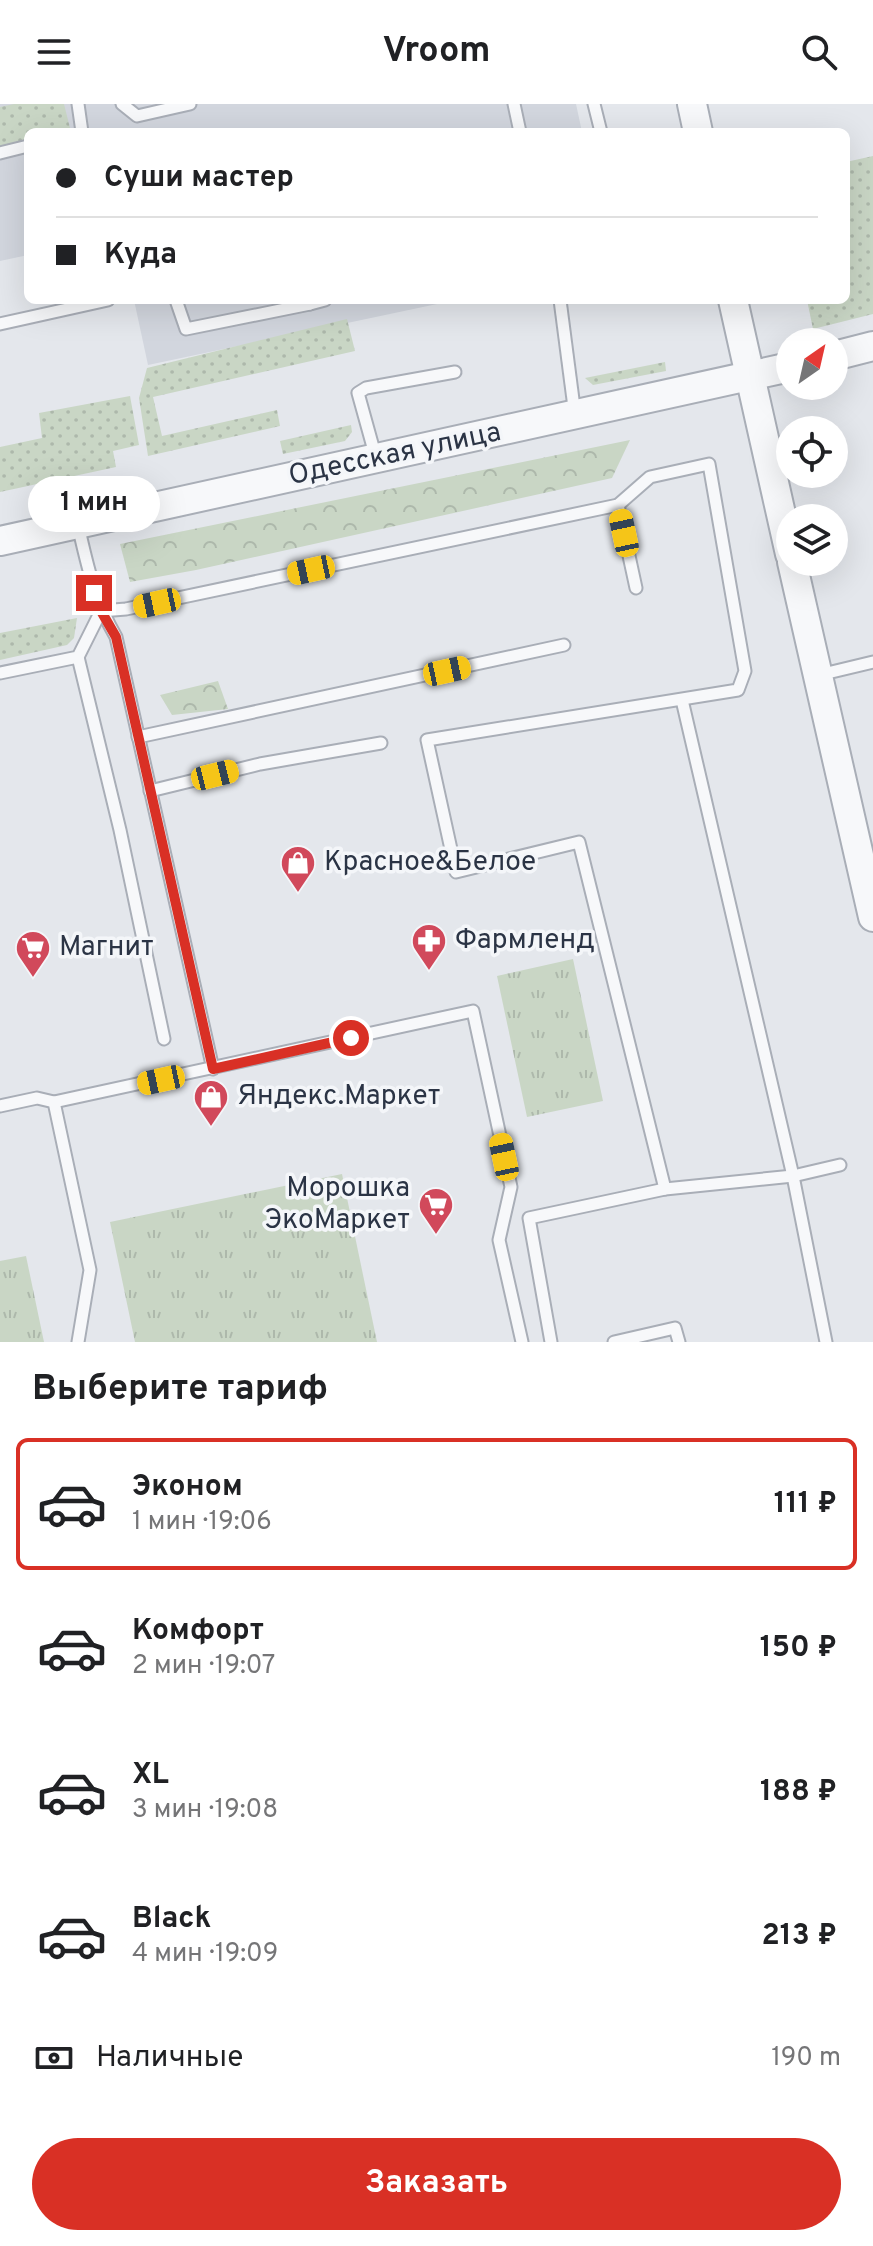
<!DOCTYPE html>
<html lang="ru">
<meta charset="utf-8">
<style>
body{margin:0;font-family:Overpass,sans-serif;background:#f6f6f6;color:#202124;height:100vh;display:flex;flex-direction:column;font-size:30px;white-space:nowrap}
*{box-sizing:border-box;margin:0}
p{font-size:26px;color:#757577}
.icon{flex:none;width:44px;height:44px;fill:none;stroke:currentColor;stroke-width:2;stroke-linecap:round;stroke-linejoin:round}
.map{position:relative;height:1238px;overflow:hidden}
.panel{display:flex;flex-direction:column;background:#fff;flex:1}
.panel>*{flex:none}
.banner{position:absolute;left:24px;top:24px;width:826px;height:176px;border-radius:12px;box-shadow:0 8px 32px #0002;display:grid;align-content:center;height:176px;padding:0 32px;background:#fff}
.needle{width:52px;rotate:34deg}
.controls{position:absolute;left:776px;top:224px;display:grid;gap:16px}
.controls a{display:grid;place-items:center;width:72px;height:72px;border-radius:50%;background:#fff;box-shadow:0 8px 32px #0002;font-size:40px}
.end{position:absolute;width:36px;height:36px;margin:-18px;border:10px solid #d93025;background:#fff;box-shadow:0 0 0 4px #fff}
.from{border-radius:50%}
.bubble{position:absolute;height:56px;border-radius:28px;background:#fff;box-shadow:0 8px 32px #0002;font-size:26px;font-weight:700;line-height:56px;text-align:center}
.car{position:absolute;width:24px;height:48px;margin:-24px -12px;border-radius:10px;box-shadow:0 0 6px 2px #0007;background:linear-gradient(#f5c518 24%,#345 0 40%,#f5c518 0 76%,#345 0 86%,#f5c518 0)}
.banner b{display:flex;align-items:center;gap:28px;height:76px;font-size:30px}
.banner b+b{border-top:2px solid #e0e0e0}
.banner i{width:20px;height:20px;background:#202124}
ul{padding:0;list-style:none}
li{display:flex;align-items:center;gap:24px;height:132px;margin:0 16px 12px;padding:0 16px;border:4px solid transparent;border-radius:12px}
li div{flex:1}
li b{display:block;font-size:30px}
li em{font-style:normal;font-weight:700}
li.on{border-color:#d93025}
li>.icon{width:72px;height:72px;stroke-width:1.5}
h2{padding:0 32px;font-size:36px;line-height:96px}
.pay{display:flex;align-items:center;gap:20px;height:88px;padding:0 32px;font-size:30px}
.pay p{margin-inline-start:auto}
.primary-button{display:flex;gap:16px;margin-top:auto;padding:16px 32px}
.primary-button a{flex:1;height:92px;border-radius:48px;background:#d93025;color:#fff;font-size:32px;font-weight:700;line-height:92px;text-align:center}
header{display:flex;justify-content:space-between;align-items:center;height:104px;padding:0 32px;background:#fff;font-size:36px;font-weight:700}
.map>svg:first-child{display:block}
</style>
<header><svg class="icon" aria-label="menu" viewBox="0 0 24 24"><path d="M4 6h16M4 12h16M4 18h16"/></svg>Vroom<svg class="icon" aria-label="search" viewBox="0 0 24 24"><circle cx="10" cy="10" r="6"/><path d="M15 15l6 6"/></svg></header>
<div class="map">
<svg width="873" height="1238" viewBox="0 0 873 1238">
<defs>
<pattern id="grass-dots" width="8" height="8" patternUnits="userSpaceOnUse" patternTransform="scale(2)"><rect width="8" height="8" fill="#c9d6c5"/><path d="M2 2h.1M6 6h.1" fill="none" stroke="#adb8ab" stroke-width="1.8" stroke-linecap="round"/></pattern>
<pattern id="forest-crowns" width="20" height="18" patternUnits="userSpaceOnUse" patternTransform="scale(2)"><rect width="20" height="18" fill="#c9d6c5"/><path d="M2 6a3 3 0 1 1 6 0M12 15a3 3 0 1 1 6 0" fill="none" stroke="#adb8ab"/></pattern>
<pattern id="park-tufts" width="24" height="20" patternUnits="userSpaceOnUse" patternTransform="scale(2)"><rect width="24" height="20" fill="#c9d6c5"/><path d="M3 7l-1-3M5 7V3M7 7l1-3M15 17l-1-3M17 17v-4M19 17l1-3" fill="none" stroke="#adb8ab"/></pattern>
</defs>
<rect width="100%" height="100%" fill="#e4e7ec"/>
<g fill="#d2d6de">
<path d="M 0,0 L 576,0 L 582,28 L 28,28 L 28,151 L 0,157 Z"/>
<path d="M 134,196 L 456,196 L 148,261 Z"/>
</g>
<g fill="url(#grass-dots)">
<path d="M 14,0 L 64,0 L 71,28 L 28,28 L 28,38 L 0,45 L 0,3 Z"/>
<path d="M 873,52 L 873,210 L 813,225 L 807,196 L 846,196 L 846,58 Z"/>
<path d="M 347,215 L 355,247 L 153,293 L 162,332 L 277,306 L 280,322 L 148,352 L 139,294 L 147,264 Z"/>
<path d="M 665,258 L 666,267 L 593,281 L 585,274 Z"/>
<path d="M 130,292 L 139,341 L 113,347 L 116,363 L 0,388 L 0,343 L 42,334 L 39,309 Z"/>
<path d="M 351,321 L 352,328 L 345,337 L 283,350 L 280,337 Z"/>
<path d="M 77,514 L 74,534 L 67,541 L 0,556 L 0,529 Z"/>
</g>
<g fill="url(#forest-crowns)">
<path d="M 630,336 L 612,374 L 196,466 L 130,478 L 120,440 Z"/>
<path d="M 218,577 L 228,605 L 172,611 L 160,591 Z"/>
</g>
<g fill="url(#park-tufts)">
<path d="M 573,855 L 603,997 L 527,1013 L 497,872 Z"/>
<path d="M 342,1070 L 377,1238 L 135,1238 L 110,1118 Z"/>
<path d="M 26,1152 L 44,1238 L 0,1238 L 0,1157 Z"/>
</g>
<g fill="none" stroke-linecap="round" stroke-linejoin="round">
<defs>
<g id="service">
<path d="M 78,0 L 82,28"/>
<path d="M 122,0 L 137,12 L 190,0"/>
<path d="M 514,0 L 520,28"/>
<path d="M 594,0 L 601,28"/>
<path d="M 0,49 L 28,42"/>
<path d="M 176,196 L 186,225 L 310,200 L 309,196"/>
<path d="M 560,196 L 575,311"/>
<path d="M 310,200 L 325,196"/>
<path d="M 0,220 L 108,196"/>
<path d="M 376,354 L 358,289 L 366,284 L 455,268"/>
<path d="M 618,401 L 636,484"/>
<path d="M 78,421 C 87,461 95,497 116,533 L 213,965"/>
<path d="M 101,507 L 126,505 L 618,401 L 650,373 L 709,360 L 745,567 L 738,586 L 427,636 L 456,768 L 579,738 L 665,1085 L 529,1114 L 551,1238"/>
<path d="M 78,553 L 120,726 L 164,935"/>
<path d="M 0,569 L 78,553 L 101,507"/>
<path d="M 819,571 L 873,558"/>
<path d="M 682,596 L 793,1072 L 826,1238"/>
<path d="M 138,633 L 564,541"/>
<path d="M 150,687 L 260,660 L 381,639"/>
<path d="M 54,998 L 473,907 L 511,1083 L 499,1136 L 522,1238"/>
<path d="M 0,1002 L 37,994 L 54,998 L 90,1166 L 78,1238"/>
<path d="M 665,1085 L 793,1072 L 840,1061"/>
<path d="M 614,1238 L 675,1224 L 679,1238"/>
</g>
<g id="tertiary">
<path d="M 692,0 L 698,28"/>
<path d="M 733,196 L 790,450"/>
<path d="M 834,252 L 873,242"/>
<path d="M 0,437 L 790,263"/>
<path d="M 792,458 L 873,813"/>
</g>
</defs>
<use href="#service" stroke="#a9aeb7" stroke-width="15"/>
<use href="#tertiary" stroke="#a9aeb7" stroke-width="32"/>
<use href="#service" stroke="#f7f8fa" stroke-width="11"/>
<use href="#tertiary" stroke="#f7f8fa" stroke-width="28"/>
</g>
<g fill="none" stroke-linecap="round" stroke-linejoin="round">
<path stroke="#d93025" stroke-width="10" d="M 94,489 L 101,507 L 116,533 L 213,965 L 351,934"/>
</g>
<defs>
<symbol id="shop-pin" viewBox="-11 -11 22 30"><path d="M0 17L-7.5 6A9.5 9.5 0 1 1 7.5 6Z" fill="#d1495b" stroke="#f4f6f9"/><path d="M-5-2.5h2.3a2.7 3.5 0 0 1 5.4 0H5L5.5 6h-11ZM-1.5-2.5h3a1.5 2.3 0 0 0-3 0Z" fill="#fff"/></symbol>
<symbol id="pharmacy-pin" viewBox="-11 -11 22 30"><path d="M0 17L-7.5 6A9.5 9.5 0 1 1 7.5 6Z" fill="#d1495b" stroke="#f4f6f9"/><path d="M-2-6h4v4h4v4h-4v4h-4v-4h-4v-4h4Z" fill="#fff"/></symbol>
<symbol id="supermarket-pin" viewBox="-11 -11 22 30"><path d="M0 17L-7.5 6A9.5 9.5 0 1 1 7.5 6Z" fill="#d1495b" stroke="#f4f6f9"/><path d="M-6-5.5h2.5l.6 2H6L4.5 2H-2.5L-4.4-4H-6ZM-1.5 3.2a1.3 1.3 0 1 0 .1 0ZM3 3.2a1.3 1.3 0 1 0 .1 0Z" fill="#fff"/></symbol>
</defs>
<g fill-rule="evenodd">
<use href="#shop-pin" x="278" y="739" width="40" height="54"/>
<use href="#pharmacy-pin" x="409" y="817" width="40" height="54"/>
<use href="#supermarket-pin" x="13" y="824" width="40" height="54"/>
<use href="#shop-pin" x="191" y="973" width="40" height="54"/>
<use href="#supermarket-pin" x="416" y="1081" width="40" height="54"/>
</g>
<g text-anchor="middle" dominant-baseline="central" stroke-width="7" stroke-linejoin="round" paint-order="stroke">
<g font-size="28" fill="#2b3445" stroke="#f4f6f9">
<text transform="translate(395 351) rotate(-12)">Одесская улица</text>
</g>
<g font-size="28" fill="#2b3445" stroke="#f4f6f9" text-anchor="start">
<text x="324" y="759">Красное&amp;Белое</text>
<text x="455" y="837">Фармленд</text>
<text x="59" y="844">Магнит</text>
<text x="237" y="993">Яндекс.Маркет</text>
<text x="410" y="1085" text-anchor="end">Морошка<tspan x="410" dy="32">ЭкоМаркет</tspan></text>
</g>
</g>
</svg>
<div class="controls">
<a><svg class="needle" viewBox="-14 -14 28 28"><path d="M0-13l5 13h-10z" fill="#e53935"/><path d="M0 13l5-13h-10z" fill="#757577"/></svg></a>
<a><svg class="icon" aria-label="locate" viewBox="0 0 24 24"><circle cx="12" cy="12" r="6"/><path d="M12 2v4M12 18v4M2 12h4M18 12h4"/></svg></a>
<a><svg class="icon" aria-label="layers" viewBox="0 0 24 24"><path d="M12 4l9 5-9 5-9-5zM3 14l9 5 9-5"/></svg></a>
</div>
<i class="end from" style="left:351px;top:934px"></i>
<i class="end" style="left:94px;top:489px"></i>
<div class="bubble" style="left:28px;top:372px;width:132px">1 мин</div>
<i class="car" style="left:624px;top:429px;rotate:348deg"></i>
<i class="car" style="left:311px;top:466px;rotate:258deg"></i>
<i class="car" style="left:157px;top:499px;rotate:258deg"></i>
<i class="car" style="left:447px;top:567px;rotate:78deg"></i>
<i class="car" style="left:215px;top:671px;rotate:76deg"></i>
<i class="car" style="left:161px;top:976px;rotate:258deg"></i>
<i class="car" style="left:504px;top:1053px;rotate:348deg"></i>
<div class="banner">
<b><i class="from"></i>Суши мастер</b>
<b><i></i>Куда</b>
</div>
</div>
<section class="panel">
<h2>Выберите тариф</h2>
<ul>
<li class="on"><svg class="icon" aria-label="car" viewBox="0 0 24 24"><path d="M5 17H2v-5l4-1 3-4h7l3 4 3 1v5h-3M9 17h6M6 11h13"/><circle cx="7" cy="17" r="2"/><circle cx="17" cy="17" r="2"/></svg><div><b>Эконом</b><p>1 мин · 19:06</p></div><em>111 ₽</em></li>
<li><svg class="icon" aria-label="car" viewBox="0 0 24 24"><path d="M5 17H2v-5l4-1 3-4h7l3 4 3 1v5h-3M9 17h6M6 11h13"/><circle cx="7" cy="17" r="2"/><circle cx="17" cy="17" r="2"/></svg><div><b>Комфорт</b><p>2 мин · 19:07</p></div><em>150 ₽</em></li>
<li><svg class="icon" aria-label="car" viewBox="0 0 24 24"><path d="M5 17H2v-5l4-1 3-4h7l3 4 3 1v5h-3M9 17h6M6 11h13"/><circle cx="7" cy="17" r="2"/><circle cx="17" cy="17" r="2"/></svg><div><b>XL</b><p>3 мин · 19:08</p></div><em>188 ₽</em></li>
<li><svg class="icon" aria-label="car" viewBox="0 0 24 24"><path d="M5 17H2v-5l4-1 3-4h7l3 4 3 1v5h-3M9 17h6M6 11h13"/><circle cx="7" cy="17" r="2"/><circle cx="17" cy="17" r="2"/></svg><div><b>Black</b><p>4 мин · 19:09</p></div><em>213 ₽</em></li>
</ul>
<div class="pay"><svg class="icon" aria-label="cash" viewBox="0 0 24 24"><path d="M3 7h18v10H3z"/><circle cx="12" cy="12" r="2"/></svg>Наличные<p>190 m</p></div>
<div class="primary-button"><a>Заказать</a></div>
</section>
